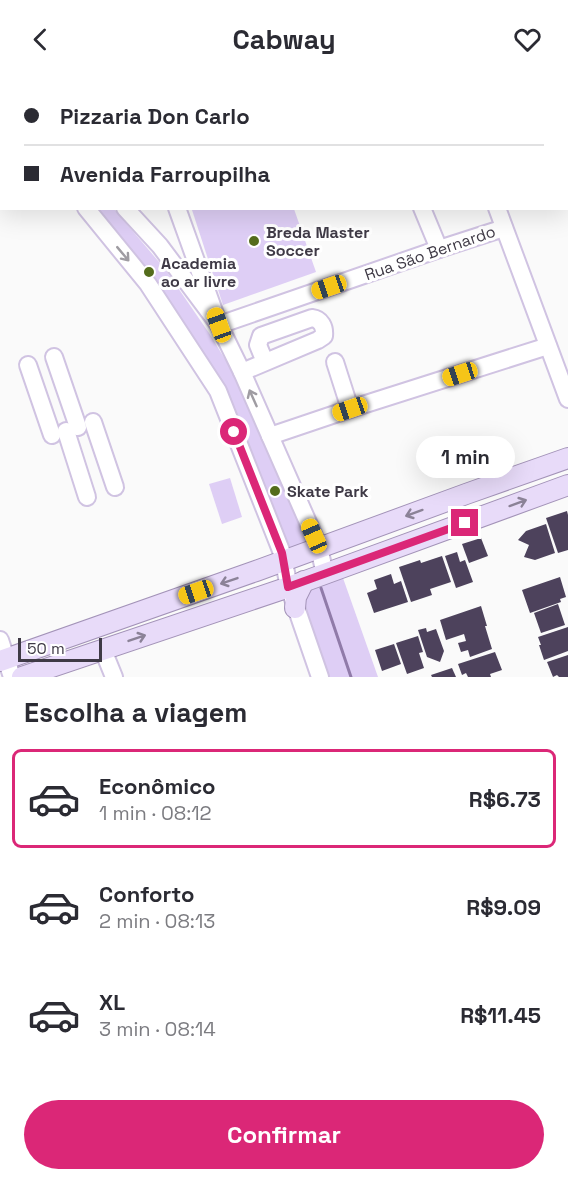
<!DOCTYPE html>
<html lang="pt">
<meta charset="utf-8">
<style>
body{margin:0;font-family:"Space Grotesk",sans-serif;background:#f2f2f3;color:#2b2b33;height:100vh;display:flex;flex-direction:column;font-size:22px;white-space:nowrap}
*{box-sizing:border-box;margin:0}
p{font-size:20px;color:#7c7c81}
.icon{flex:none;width:33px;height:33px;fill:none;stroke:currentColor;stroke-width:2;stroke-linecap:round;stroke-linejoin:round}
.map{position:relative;height:599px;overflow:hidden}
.panel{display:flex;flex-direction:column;background:#fff;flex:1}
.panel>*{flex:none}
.banner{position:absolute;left:0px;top:0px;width:568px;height:132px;box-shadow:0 6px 24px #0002;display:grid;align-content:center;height:132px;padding:0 24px;background:#fff}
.scale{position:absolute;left:18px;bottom:15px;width:84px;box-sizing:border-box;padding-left:6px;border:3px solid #3f3a46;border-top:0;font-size:16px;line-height:21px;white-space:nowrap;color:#3f3a46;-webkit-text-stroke:4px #fff;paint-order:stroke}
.end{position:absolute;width:27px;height:27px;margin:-14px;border:8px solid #db2777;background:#fff;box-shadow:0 0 0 3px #fff}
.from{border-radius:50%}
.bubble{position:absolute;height:42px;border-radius:21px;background:#fff;box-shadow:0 6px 24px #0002;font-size:20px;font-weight:700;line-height:42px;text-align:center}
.car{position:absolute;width:18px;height:36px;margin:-18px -9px;border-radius:8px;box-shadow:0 0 4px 2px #0007;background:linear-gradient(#f5c518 24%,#345 0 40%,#f5c518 0 76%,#345 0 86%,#f5c518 0)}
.banner b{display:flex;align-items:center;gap:21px;height:57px;font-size:22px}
.banner b+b{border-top:2px solid #e1e1e2}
.banner i{width:15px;height:15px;background:#2b2b33}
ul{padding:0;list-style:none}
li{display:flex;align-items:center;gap:18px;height:99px;margin:0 12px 9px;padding:0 12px;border:3px solid transparent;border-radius:9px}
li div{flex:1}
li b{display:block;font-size:22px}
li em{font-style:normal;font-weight:700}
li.active{border-color:#db2777}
li>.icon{width:54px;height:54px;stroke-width:1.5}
h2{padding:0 24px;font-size:27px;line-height:72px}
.primary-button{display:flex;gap:12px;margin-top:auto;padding:12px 24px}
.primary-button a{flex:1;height:69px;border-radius:36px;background:#db2777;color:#fff;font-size:24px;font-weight:700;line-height:69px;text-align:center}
header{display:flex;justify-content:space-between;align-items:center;height:78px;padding:0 24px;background:#fff;font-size:27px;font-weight:700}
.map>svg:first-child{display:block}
</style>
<header><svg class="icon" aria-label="back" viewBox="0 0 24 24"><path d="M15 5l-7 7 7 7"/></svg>Cabway<svg class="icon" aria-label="heart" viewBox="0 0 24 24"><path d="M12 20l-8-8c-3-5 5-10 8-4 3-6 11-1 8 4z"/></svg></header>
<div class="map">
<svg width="568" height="599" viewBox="0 0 568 599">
<rect width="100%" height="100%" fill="#fafafa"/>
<g fill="#decef5">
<path d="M 91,131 L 114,131 L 165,191 L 209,255 L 239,304 L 309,463 L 289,471 L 223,311 Z"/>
<path d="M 197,131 L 294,131 L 316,194 L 223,227 L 192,132 Z"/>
<path d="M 230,400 L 242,439 L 222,446 L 209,406 Z"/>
<path d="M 343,500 L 378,599 L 328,599 L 305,532 C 300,508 326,507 343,500 Z"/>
</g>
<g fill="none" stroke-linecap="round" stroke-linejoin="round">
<path stroke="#907ba9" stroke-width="3" d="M 321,510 L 351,599"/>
</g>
<g fill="#4d425c">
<path d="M 567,433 L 568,437 L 568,472 L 558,475 L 546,440 Z"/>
<path d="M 546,446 L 555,475 L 535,482 L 524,479 L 529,467 L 518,462 L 526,453 Z"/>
<path d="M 481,460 L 488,478 L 469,485 L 462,466 Z"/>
<path d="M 457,474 L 460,484 L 465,482 L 473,504 L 456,510 L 445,478 Z"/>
<path d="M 442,478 L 451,504 L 430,511 L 432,517 L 411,524 L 399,489 L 420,482 L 421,485 Z"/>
<path d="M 391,496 L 394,506 L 401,503 L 408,524 L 374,535 L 367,515 L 377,511 L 374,502 Z"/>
<path d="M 560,499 L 566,519 L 560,521 L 561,524 L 530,535 L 522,512 Z"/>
<path d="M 558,526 L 565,547 L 541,555 L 534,535 Z"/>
<path d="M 481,528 L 487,548 L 485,548 L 492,571 L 470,579 L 468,572 L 461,574 L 458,565 L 466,563 L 464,556 L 446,562 L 440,542 Z"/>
<path d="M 568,549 L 568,573 L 544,582 L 539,567 L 541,567 L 538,559 Z"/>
<path d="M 426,550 L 427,554 L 436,551 L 444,573 L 440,584 L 427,579 L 418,552 Z"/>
<path d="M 418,558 L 423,574 L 419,575 L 424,590 L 407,596 L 396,565 Z"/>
<path d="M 394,566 L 401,586 L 382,593 L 375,572 Z"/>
<path d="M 495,574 L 502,592 L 490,596 L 491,599 L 468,599 L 466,595 L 462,597 L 458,586 Z"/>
<path d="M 568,577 L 568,599 L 559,599 L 557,597 L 553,599 L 547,584 Z"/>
<path d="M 452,590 L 456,599 L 432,599 L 431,597 Z"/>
</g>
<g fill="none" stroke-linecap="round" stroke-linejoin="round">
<defs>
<g id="minor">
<path d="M 6,0 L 8,2"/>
<path d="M 450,0 L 450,2"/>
<path d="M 122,2 L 126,0"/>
<path d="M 567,8 L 568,8"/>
<path d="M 0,33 L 2,34"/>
<path d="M 86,130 L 148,206 L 218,313 L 282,475 L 289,509 L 320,599"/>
<path d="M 125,130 L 160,168 L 219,247 L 242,294 L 314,458 L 319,470 L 325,496"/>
<path d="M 177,130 L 219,247 L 439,171 L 504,150"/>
<path d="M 422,130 L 439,171"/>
<path d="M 497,130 L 568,321"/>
<path d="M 54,279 L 78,349"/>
<path d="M 335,284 L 350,331"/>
<path d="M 28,287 L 52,357"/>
<path d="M 242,294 L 318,262 L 324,258 C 325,249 321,241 312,240 L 261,258 L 258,267 L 265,284"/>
<path d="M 93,344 L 115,409"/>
<path d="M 66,353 L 87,419"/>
<path d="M 270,358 L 350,331 L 548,268"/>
<path d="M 0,562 L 12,599"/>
<path d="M 103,572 L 114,599"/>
</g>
<g id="major">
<path d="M 295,530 L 296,519 L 304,503"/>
<path d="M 0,583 L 256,493 L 466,416 L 568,380"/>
<path d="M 22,599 L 289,509 L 568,407"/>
</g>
</defs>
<use href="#minor" stroke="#d0c3e2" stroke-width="20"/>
<use href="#major" stroke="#a393b8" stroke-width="22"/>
<use href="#minor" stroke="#fff" stroke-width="16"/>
<use href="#major" stroke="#e8dbf9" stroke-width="20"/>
</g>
<defs><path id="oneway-shaft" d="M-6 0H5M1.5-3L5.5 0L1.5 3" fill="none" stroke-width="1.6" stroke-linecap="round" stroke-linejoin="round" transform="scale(1.5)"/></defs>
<g stroke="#9f9ca2">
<use href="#oneway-shaft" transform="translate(123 176) rotate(50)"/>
<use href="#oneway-shaft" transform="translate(253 320) rotate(-114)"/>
</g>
<g stroke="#8b8297">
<use href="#oneway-shaft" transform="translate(518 425) rotate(-20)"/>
<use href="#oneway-shaft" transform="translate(414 435) rotate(160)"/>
<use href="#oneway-shaft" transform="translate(229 503) rotate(161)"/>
<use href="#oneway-shaft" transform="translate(137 560) rotate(-19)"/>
</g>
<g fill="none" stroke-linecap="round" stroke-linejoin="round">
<path stroke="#db2777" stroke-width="8" d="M 234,354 L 282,475 L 288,509 L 465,445"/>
</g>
<g fill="#546c1c" stroke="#fff" stroke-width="2">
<circle cx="254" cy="163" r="6"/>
<circle cx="149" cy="194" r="6"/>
<circle cx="275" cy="413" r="6"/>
</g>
<g text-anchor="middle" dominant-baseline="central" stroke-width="6" stroke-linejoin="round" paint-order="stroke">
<g font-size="16" font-weight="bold" fill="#3f3a46" stroke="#fff" text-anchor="start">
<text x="266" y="154">Breda Master<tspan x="266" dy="18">Soccer</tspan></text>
<text x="161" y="185">Academia<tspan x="161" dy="18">ao ar livre</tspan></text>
<text x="287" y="413">Skate Park</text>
</g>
<g font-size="16" fill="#3f3a46" stroke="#fff">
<text transform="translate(430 175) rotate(-19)">Rua São Bernardo</text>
</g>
</g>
</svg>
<div class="scale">50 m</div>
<i class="end from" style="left:234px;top:354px"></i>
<i class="end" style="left:465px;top:445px"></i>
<div class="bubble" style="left:416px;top:358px;width:99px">1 min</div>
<i class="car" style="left:329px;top:209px;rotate:251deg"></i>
<i class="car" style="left:219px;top:247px;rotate:340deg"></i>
<i class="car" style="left:460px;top:296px;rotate:252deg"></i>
<i class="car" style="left:350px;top:331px;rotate:251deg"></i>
<i class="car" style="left:314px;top:458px;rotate:336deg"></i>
<i class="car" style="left:196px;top:514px;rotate:251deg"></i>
<div class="banner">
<b><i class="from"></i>Pizzaria Don Carlo</b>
<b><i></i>Avenida Farroupilha</b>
</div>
</div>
<section class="panel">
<h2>Escolha a viagem</h2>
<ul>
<li class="active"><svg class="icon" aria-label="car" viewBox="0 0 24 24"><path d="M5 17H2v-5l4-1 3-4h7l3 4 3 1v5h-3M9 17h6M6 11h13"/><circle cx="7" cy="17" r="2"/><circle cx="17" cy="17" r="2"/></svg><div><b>Econômico</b><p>1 min · 08:12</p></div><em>R$6.73</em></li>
<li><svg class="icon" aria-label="car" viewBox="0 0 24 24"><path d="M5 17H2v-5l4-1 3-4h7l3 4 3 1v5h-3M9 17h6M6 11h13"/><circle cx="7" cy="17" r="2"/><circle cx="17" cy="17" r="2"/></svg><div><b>Conforto</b><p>2 min · 08:13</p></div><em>R$9.09</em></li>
<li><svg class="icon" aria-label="car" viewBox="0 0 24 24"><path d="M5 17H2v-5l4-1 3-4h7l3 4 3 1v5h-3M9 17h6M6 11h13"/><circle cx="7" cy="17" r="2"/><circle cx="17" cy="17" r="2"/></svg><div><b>XL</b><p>3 min · 08:14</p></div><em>R$11.45</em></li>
</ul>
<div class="primary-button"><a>Confirmar</a></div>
</section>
